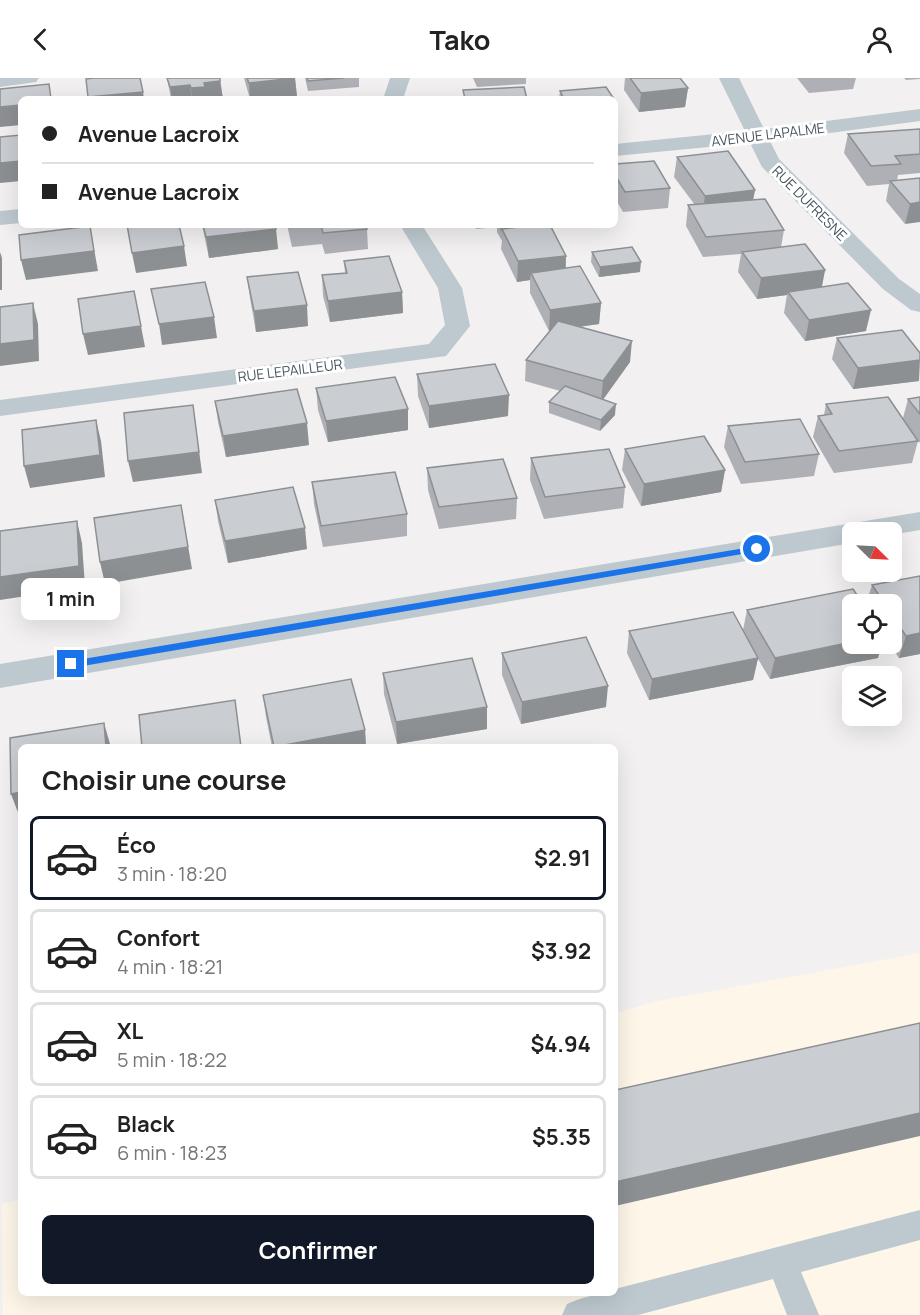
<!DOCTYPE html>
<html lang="fr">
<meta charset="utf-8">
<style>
body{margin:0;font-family:Manrope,sans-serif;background:#f2f2f2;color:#222;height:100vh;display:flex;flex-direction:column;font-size:22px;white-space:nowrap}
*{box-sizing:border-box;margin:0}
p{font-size:20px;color:#767676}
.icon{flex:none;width:33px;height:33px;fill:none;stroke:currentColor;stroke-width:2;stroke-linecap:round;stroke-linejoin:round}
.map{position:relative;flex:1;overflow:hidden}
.side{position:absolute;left:18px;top:666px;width:600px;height:552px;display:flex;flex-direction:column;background:#fff;border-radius:9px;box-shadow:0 6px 24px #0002}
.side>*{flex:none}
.hud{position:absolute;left:18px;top:18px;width:600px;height:132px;border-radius:9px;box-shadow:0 6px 24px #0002;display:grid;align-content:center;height:132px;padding:0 24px;background:#fff}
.needle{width:39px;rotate:114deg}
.tools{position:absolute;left:842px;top:444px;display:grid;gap:12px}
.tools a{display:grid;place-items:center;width:60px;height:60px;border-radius:9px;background:#fff;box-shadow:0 6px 24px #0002;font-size:30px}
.end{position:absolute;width:27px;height:27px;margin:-14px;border:8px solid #1a73e8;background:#fff;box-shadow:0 0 0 3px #fff}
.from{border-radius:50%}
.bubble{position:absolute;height:42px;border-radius:9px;background:#fff;box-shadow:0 6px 24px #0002;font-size:20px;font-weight:700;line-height:42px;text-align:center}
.hud b{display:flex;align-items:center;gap:21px;height:57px;font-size:22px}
.hud b+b{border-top:2px solid #e0e0e0}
.hud i{width:15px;height:15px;background:#222}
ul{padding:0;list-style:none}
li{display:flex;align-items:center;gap:18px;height:84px;margin:0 12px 9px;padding:0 12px;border:3px solid #e0e0e0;border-radius:9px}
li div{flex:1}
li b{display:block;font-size:22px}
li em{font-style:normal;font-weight:700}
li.active{border-color:#111827}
li>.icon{width:54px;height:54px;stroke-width:1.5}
h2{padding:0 24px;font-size:27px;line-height:72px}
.action{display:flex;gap:12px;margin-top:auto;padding:12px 24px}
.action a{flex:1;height:69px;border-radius:9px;background:#111827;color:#fff;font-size:24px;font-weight:700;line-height:69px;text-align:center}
header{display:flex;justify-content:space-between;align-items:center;height:78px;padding:0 24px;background:#fff;font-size:27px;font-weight:700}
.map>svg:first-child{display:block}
</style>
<header><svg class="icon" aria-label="back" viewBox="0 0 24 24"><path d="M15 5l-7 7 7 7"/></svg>Tako<svg class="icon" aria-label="person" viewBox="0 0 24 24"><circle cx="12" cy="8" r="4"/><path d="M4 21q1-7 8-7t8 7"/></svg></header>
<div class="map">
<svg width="920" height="1237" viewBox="0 0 920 1237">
<rect width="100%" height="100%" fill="#f2f0f0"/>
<path fill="#fdf6e9" d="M 920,875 L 920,1237 L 3,1237 L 2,1126 L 21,1121 L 21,1215 L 615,1215 L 615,936 L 652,924 Z"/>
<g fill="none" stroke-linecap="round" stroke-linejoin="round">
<path fill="#bdc8cf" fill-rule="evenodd" d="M 920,1132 L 920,1162 L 801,1194 L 819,1237 L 787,1237 L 773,1201 L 638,1237 L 562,1237 L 567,1226 C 583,1219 598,1215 615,1215 L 615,1211 Z"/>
<g fill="#bdc8cf" fill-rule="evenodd">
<path d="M 0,0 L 39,0 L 36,4 L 0,9 Z"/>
<path d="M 390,0 L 410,0 L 403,21 L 383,21 Z"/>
<path d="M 719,0 L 739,0 L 764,51 L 920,31 L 920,43 L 770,63 L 779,81 L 899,201 L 920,216 L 920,234 L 911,232 L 883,211 L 762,89 L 750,65 L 615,78 L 615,66 L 745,53 Z"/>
<path d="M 21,131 L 21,145 L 0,147 L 0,133 Z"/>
<path d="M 400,147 L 422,147 L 462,210 L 470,248 L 446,278 L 0,338 L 0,322 L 429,266 L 445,247 L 438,210 Z"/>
<path d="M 920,434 L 920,452 L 891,457 L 891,454 L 852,454 L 852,465 L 0,610 L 0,586 Z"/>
</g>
</g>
<g fill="#aeb0b5">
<path d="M 167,0 L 220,0 L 223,21 L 171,21 Z"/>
<path d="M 244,0 L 295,0 L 297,19 L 276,21 L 250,21 Z"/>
<path d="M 305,0 L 359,0 L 359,9 L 308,13 Z"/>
<path d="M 473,0 L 526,0 L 526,6 L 477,9 Z"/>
<path d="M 625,0 L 680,0 L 688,10 L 685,29 L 639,34 L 624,12 Z"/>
<path d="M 797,0 L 856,0 L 853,11 L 809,15 Z"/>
<path d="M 904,0 L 920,0 L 920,1 L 906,2 Z"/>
<path d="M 560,13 L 614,21 L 559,21 Z"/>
<path d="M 920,51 L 920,95 L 898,97 L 897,102 L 920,100 L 905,146 L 886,123 L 889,106 L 867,108 L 844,75 L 848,56 Z"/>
<path d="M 677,79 L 755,112 L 753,122 L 784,152 L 781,169 L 825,192 L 822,209 L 866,253 L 805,263 L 784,235 L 787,217 L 757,221 L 738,194 L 741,176 L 703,179 L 686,148 L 688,127 L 695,127 L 674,99 Z"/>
<path d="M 615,86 L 670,110 L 668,130 L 623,134 L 615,120 Z"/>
<path d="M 202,147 L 275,147 L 278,171 L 209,180 Z"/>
<path d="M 287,147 L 365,147 L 367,151 L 368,171 L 325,176 L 322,166 L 292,169 Z"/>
<path d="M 475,147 L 550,147 L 566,178 L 566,190 L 601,225 L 599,246 L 578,249 L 630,284 L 603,322 L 615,337 L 600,353 L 549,335 L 549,324 L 560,313 L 525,303 L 526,282 L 549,253 L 530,215 L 530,202 L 517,204 L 501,171 L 502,163 L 497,154 L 497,149 L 476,151 Z"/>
<path d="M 592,174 L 640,194 L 599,199 L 591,184 Z"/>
<path d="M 344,183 L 402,214 L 403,235 L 330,244 L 323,218 L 322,197 L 345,195 Z"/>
<path d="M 247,199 L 308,248 L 256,254 L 250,220 Z"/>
<path d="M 837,260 L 919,303 L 853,311 L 832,281 Z"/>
<path d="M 417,296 L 508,338 L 429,350 L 418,318 Z"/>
<path d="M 316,310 L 408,352 L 328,364 L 318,332 Z"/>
<path d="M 920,319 L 920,365 L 915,359 L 918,363 L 912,385 L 834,395 L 813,359 L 818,338 L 824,337 L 826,326 L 903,340 L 908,321 Z"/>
<path d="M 215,323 L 309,367 L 226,379 L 218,344 Z"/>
<path d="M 728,348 L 819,376 L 814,398 L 741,406 L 724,369 Z"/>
<path d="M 625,371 L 725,392 L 721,414 L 641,428 L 622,392 Z"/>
<path d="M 531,380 L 625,409 L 623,430 L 544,441 L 530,402 Z"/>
<path d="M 427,390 L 517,420 L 516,441 L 439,451 L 428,412 Z"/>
<path d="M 312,404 L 407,436 L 407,458 L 323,469 L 314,426 Z"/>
<path d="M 215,422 L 307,471 L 228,485 L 218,443 Z"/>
<path d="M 920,498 L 920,576 L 899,580 L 889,566 L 891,566 L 891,526 L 866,526 L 872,507 Z"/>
<path d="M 747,532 L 878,580 L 770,601 L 758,581 L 753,602 L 649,622 L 627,575 L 629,553 L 743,552 Z"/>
<path d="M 502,575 L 606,629 L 521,646 L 502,597 Z"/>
<path d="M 383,595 L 487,629 L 487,651 L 397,666 L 384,616 Z"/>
<path d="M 263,617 L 365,652 L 366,669 L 272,669 L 266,639 Z"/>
</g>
<g fill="#8d9093">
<path d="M 295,0 L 297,19 L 276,21 L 250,21 L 249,5 Z"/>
<path d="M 220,3 L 223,21 L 192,21 L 191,10 L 204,5 Z"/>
<path d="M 190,7 L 192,21 L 172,21 L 170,9 Z"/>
<path d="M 688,10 L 685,29 L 639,34 L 641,15 Z"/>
<path d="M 143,14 L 144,21 L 88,21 L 88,19 Z"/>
<rect x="615" y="26" width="2" height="10"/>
<path d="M 21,27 L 21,47 L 0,49 L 0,29 Z"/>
<path d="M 21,83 L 21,103 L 0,105 L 0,85 Z"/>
<path d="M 755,112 L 751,132 L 702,138 L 705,118 Z"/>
<path d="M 920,124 L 920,144 L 905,146 L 910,126 Z"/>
<path d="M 90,148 L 98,193 L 26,202 L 21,182 Z"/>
<path d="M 276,151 L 278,171 L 209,180 L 206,159 Z"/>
<path d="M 184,168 L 187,188 L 136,195 L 132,175 Z"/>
<path d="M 0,174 L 2,180 L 2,212 L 0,212 Z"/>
<path d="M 566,178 L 565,198 L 531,195 L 530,202 L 517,204 L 518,183 Z"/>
<path d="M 641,184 L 640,194 L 599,199 L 600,189 Z"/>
<path d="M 825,192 L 821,212 L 788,214 L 787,217 L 757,221 L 761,200 Z"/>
<path d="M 402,214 L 403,235 L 330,244 L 328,223 Z"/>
<path d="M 33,225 L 38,246 L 39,283 L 0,288 L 0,266 Z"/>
<path d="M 601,225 L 599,246 L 549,253 L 550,232 Z"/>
<path d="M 307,227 L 308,248 L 256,254 L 254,233 Z"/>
<path d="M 871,232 L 866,253 L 805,263 L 809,242 Z"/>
<path d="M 214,239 L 217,260 L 162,267 L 159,246 Z"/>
<path d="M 141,248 L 145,269 L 88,277 L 83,256 Z"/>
<path d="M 632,263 L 630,284 L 601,324 L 603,303 Z"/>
<path d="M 920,282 L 919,303 L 853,311 L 858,290 Z"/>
<path d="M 509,317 L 508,338 L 429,350 L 429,328 Z"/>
<path d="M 616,326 L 615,337 L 600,353 L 601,342 Z"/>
<path d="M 193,327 L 202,395 L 133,404 L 128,383 Z"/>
<path d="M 408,331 L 408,352 L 328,364 L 326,343 Z"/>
<path d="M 96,342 L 101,363 L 105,399 L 30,410 L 24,388 Z"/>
<path d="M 307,345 L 309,367 L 226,379 L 223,358 Z"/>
<path d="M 725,392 L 721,414 L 641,428 L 644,406 Z"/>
<path d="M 181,427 L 192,491 L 105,506 L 100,484 Z"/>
<path d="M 77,443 L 82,465 L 85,509 L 0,522 L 0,499 Z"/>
<path d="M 305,450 L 307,471 L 228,485 L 225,463 Z"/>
<path d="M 920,555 L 920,576 L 899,580 L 906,558 Z"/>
<path d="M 852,564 L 852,566 L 882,566 L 878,580 L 770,601 L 775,580 Z"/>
<path d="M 758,580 L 753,602 L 649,622 L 652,601 Z"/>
<path d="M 608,608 L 606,629 L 521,646 L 522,624 Z"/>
<path d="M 487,629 L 487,651 L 397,666 L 396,644 Z"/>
<path d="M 104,645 L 110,666 L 110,669 L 106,669 Z"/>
<path d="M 365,652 L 366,669 L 274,669 Z"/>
<path d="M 21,714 L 21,737 L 19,737 L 11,716 Z"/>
<path d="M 920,1035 L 920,1058 L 615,1128 L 615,1104 Z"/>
</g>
<g fill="#cacdd2" stroke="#8d9093" stroke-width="1.5">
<path d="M 94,0 L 140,0 L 143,14 L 88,19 L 86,1 Z"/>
<path d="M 167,0 L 220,0 L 220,3 L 204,5 L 205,9 L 191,10 L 190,7 L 170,9 Z"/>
<path d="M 247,0 L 295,0 L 249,5 Z"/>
<path d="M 307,0 L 344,0 L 308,3 Z"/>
<path d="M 630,0 L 680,0 L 688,10 L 641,15 Z"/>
<path d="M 49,6 L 51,21 L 21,21 L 21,27 L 0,29 L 0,11 Z"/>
<path d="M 524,9 L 527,21 L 465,21 L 463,12 Z"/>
<path d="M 606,9 L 614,21 L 564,21 L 560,13 Z"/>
<path d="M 920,51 L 920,76 L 895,78 L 901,86 L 871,88 L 848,56 Z"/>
<path d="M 21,57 L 21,83 L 0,85 L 0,59 Z"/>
<path d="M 728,73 L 755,112 L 705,118 L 677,79 Z"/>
<path d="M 654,83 L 670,110 L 625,114 L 615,97 L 615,86 Z"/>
<path d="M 920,100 L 920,124 L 910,126 L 890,103 Z"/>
<path d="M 765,121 L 784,152 L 706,159 L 688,127 Z"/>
<path d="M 127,147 L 179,147 L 184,168 L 132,175 Z"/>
<path d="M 203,147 L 275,147 L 276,151 L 206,159 Z"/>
<path d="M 290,147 L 310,147 L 290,149 Z"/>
<path d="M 321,147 L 365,147 L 367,151 L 323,155 Z"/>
<path d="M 499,147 L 536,147 L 502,151 L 502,153 Z"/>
<path d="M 536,147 L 550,147 L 566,178 L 518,183 L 502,151 Z"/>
<path d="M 90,148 L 94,173 L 21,182 L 19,157 Z"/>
<path d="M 805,166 L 825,192 L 761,200 L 742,174 Z"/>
<path d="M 632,169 L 641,184 L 600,189 L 592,174 Z"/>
<path d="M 389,178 L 402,214 L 328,223 L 322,197 L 347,195 L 344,183 Z"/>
<path d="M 580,188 L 601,225 L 550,232 L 531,195 Z"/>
<path d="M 298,194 L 307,227 L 254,233 L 247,199 Z"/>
<path d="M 205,204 L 214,239 L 159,246 L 151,211 Z"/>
<path d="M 848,205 L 871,232 L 809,242 L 788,214 Z"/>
<path d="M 134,213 L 141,248 L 83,256 L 78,221 Z"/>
<path d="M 33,225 L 34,262 L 0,266 L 0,229 Z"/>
<path d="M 558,243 L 632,263 L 603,303 L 526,282 Z"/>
<path d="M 902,252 L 920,275 L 920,282 L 858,290 L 837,260 Z"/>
<path d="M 495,286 L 509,317 L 429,328 L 417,296 Z"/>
<path d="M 395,299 L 408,331 L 326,343 L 316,310 Z"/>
<path d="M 565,308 L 616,326 L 601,342 L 549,324 Z"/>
<path d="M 297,311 L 307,345 L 223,358 L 215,323 Z"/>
<path d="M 888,319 L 918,363 L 839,373 L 818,338 L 832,336 L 826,326 Z"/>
<path d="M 920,319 L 920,336 L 908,321 Z"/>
<path d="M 193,327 L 199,374 L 128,383 L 124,335 Z"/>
<path d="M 800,341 L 819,376 L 745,384 L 728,348 Z"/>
<path d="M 96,342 L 100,377 L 24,388 L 22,352 Z"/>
<path d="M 704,358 L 725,392 L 644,406 L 625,371 Z"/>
<path d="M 609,371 L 625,409 L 545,419 L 531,380 Z"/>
<path d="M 503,381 L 517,420 L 439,429 L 427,390 Z"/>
<path d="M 395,394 L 407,436 L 321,448 L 312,404 Z"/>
<path d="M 293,409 L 305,450 L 225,463 L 215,422 Z"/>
<path d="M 181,427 L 188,469 L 100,484 L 94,440 Z"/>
<path d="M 77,443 L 79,488 L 0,499 L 0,453 Z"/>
<path d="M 920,498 L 920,555 L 906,558 L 891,536 L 891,526 L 885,526 L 872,507 Z"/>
<path d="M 853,511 L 863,526 L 852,526 L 852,564 L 775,580 L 747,532 Z"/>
<path d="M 733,534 L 758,580 L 652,601 L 629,553 Z"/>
<path d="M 586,559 L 608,608 L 522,624 L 502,575 Z"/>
<path d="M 472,580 L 487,629 L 396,644 L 383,595 Z"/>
<path d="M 351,601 L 365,652 L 274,669 L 263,617 Z"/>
<path d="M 235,622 L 241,669 L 142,669 L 139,637 Z"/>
<path d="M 104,645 L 106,669 L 21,669 L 21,714 L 11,716 L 10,660 Z"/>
<path d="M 920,945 L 920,1035 L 615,1104 L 615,1012 Z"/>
</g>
<path fill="#1a73e8" d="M 757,468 L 762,471 L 760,473 L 71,590 L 66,586 L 71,583 Z"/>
<g text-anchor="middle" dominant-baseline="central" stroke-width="6" stroke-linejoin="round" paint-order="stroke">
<g font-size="14" fill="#47545e" stroke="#fff">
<text transform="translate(768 56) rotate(-7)">AVENUE LAPALME</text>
<text transform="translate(810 125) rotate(45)">RUE DUFRESNE</text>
<text transform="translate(290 292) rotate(-7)">RUE LEPAILLEUR</text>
</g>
</g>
</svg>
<div class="tools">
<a><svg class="needle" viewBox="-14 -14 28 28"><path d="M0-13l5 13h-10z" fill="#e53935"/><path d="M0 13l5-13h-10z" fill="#767676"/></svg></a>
<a><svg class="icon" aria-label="locate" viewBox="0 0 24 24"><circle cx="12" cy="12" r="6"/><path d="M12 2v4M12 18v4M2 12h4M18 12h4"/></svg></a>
<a><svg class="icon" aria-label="layers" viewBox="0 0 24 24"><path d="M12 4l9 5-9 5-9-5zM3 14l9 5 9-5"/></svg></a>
</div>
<i class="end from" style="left:757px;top:471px"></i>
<i class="end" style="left:71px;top:586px"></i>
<div class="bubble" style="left:21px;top:500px;width:99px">1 min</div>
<div class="hud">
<b><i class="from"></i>Avenue Lacroix</b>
<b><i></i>Avenue Lacroix</b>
</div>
<section class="side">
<h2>Choisir une course</h2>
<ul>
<li class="active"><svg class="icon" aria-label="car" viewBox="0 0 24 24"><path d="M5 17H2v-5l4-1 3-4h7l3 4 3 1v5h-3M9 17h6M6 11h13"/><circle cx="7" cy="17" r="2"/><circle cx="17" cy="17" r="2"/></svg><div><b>Éco</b><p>3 min · 18:20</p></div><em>$2.91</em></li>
<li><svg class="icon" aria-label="car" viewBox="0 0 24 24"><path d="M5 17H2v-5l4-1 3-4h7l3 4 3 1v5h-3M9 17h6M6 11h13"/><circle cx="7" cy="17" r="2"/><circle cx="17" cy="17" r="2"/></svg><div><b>Confort</b><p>4 min · 18:21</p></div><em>$3.92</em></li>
<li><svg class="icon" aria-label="car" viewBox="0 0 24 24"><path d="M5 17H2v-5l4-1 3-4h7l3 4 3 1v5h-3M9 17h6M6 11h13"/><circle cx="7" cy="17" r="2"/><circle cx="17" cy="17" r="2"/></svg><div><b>XL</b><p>5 min · 18:22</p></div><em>$4.94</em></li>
<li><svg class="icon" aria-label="car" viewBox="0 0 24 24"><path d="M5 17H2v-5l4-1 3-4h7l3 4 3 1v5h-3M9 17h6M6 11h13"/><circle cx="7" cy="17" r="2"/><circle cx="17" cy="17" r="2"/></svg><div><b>Black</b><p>6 min · 18:23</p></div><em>$5.35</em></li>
</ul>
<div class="action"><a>Confirmer</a></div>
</section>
</div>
